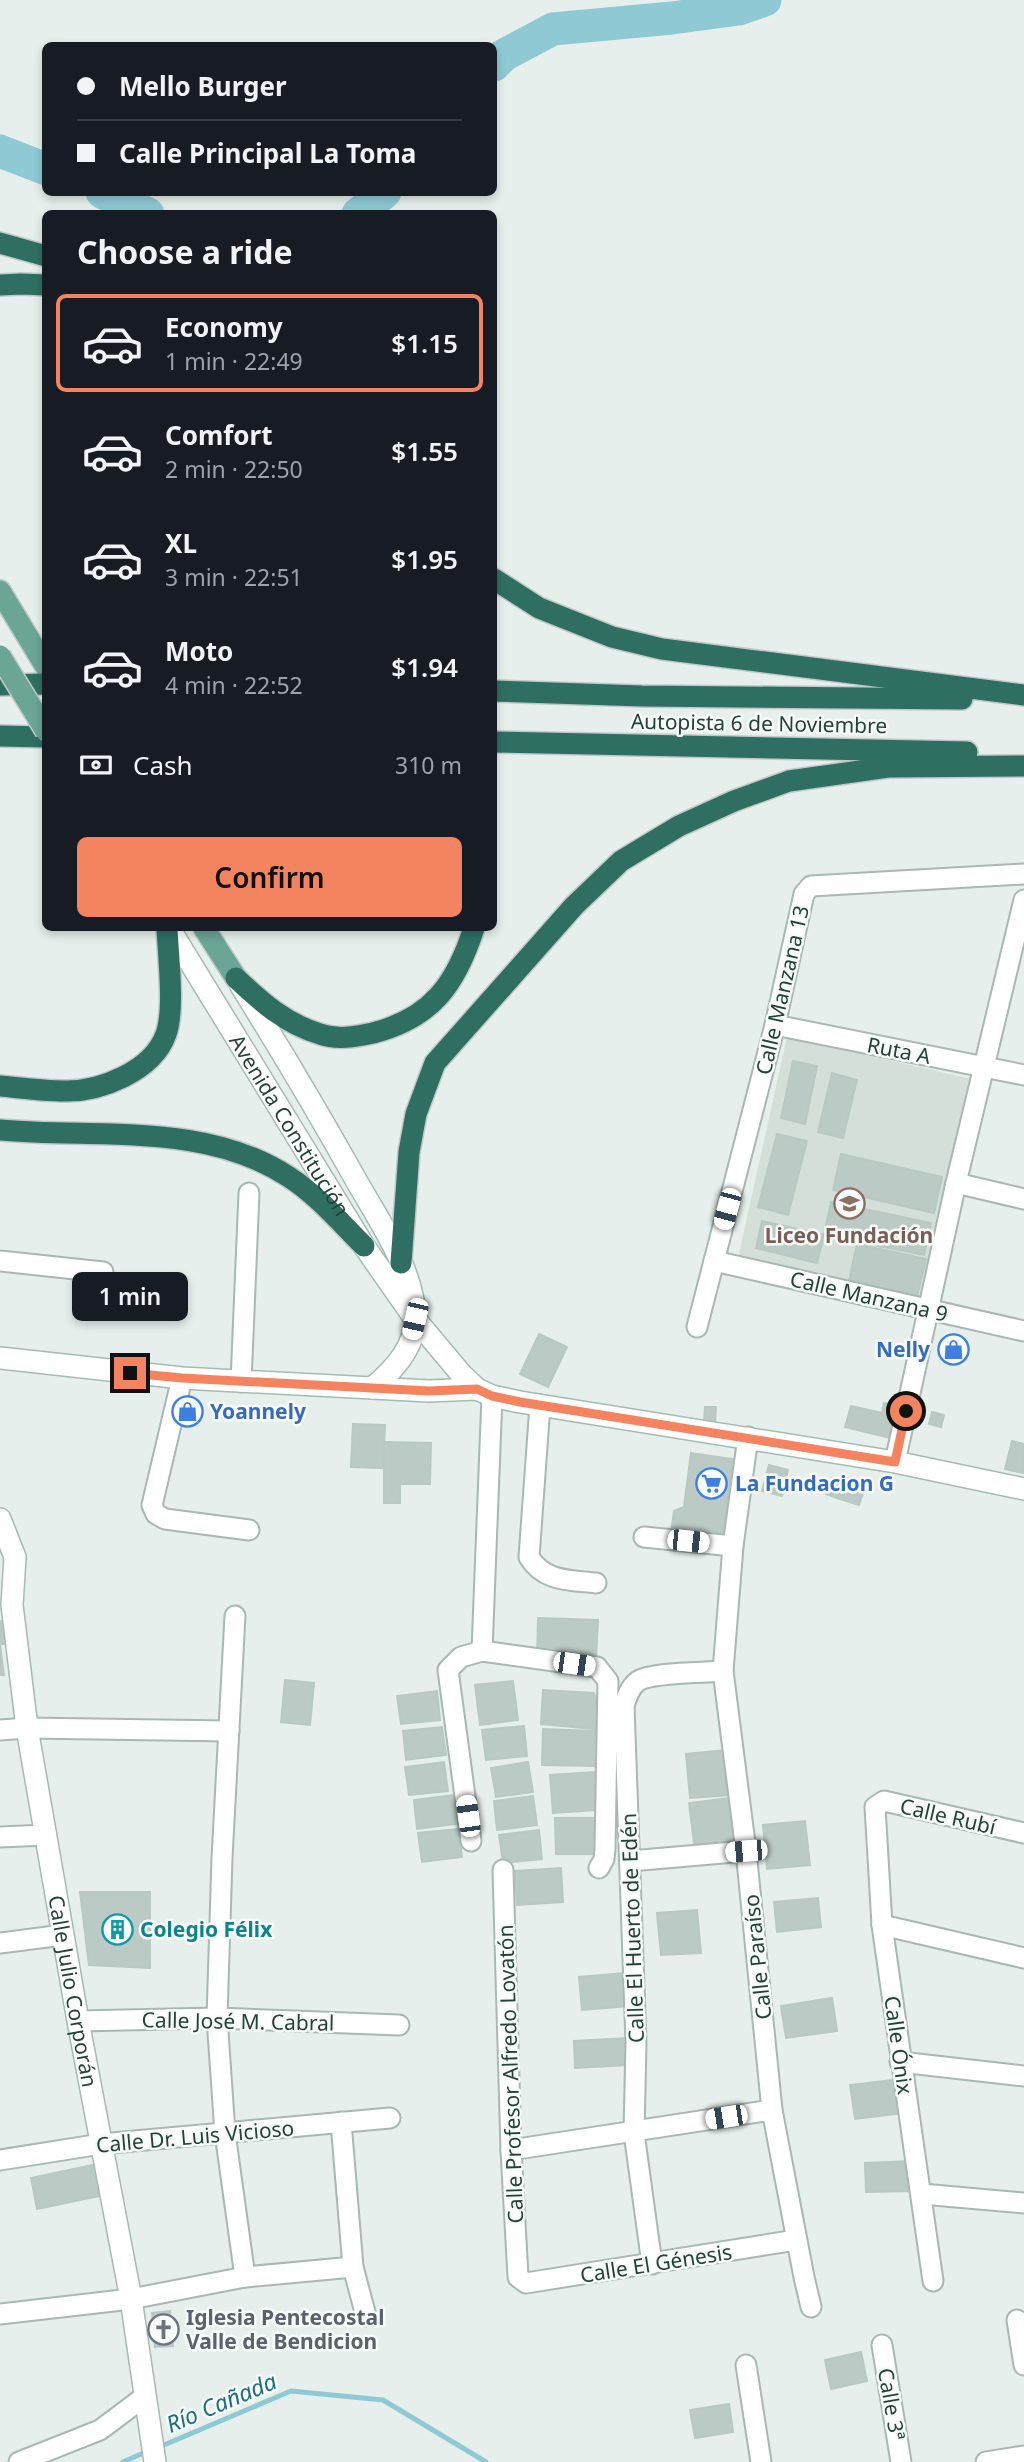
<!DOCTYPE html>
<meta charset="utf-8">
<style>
body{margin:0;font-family:"Noto Sans",sans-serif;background:#242831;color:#f1f3f6;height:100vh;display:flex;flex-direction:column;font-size:26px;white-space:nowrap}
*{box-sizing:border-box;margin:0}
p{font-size:23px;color:#9ea1a6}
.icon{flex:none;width:38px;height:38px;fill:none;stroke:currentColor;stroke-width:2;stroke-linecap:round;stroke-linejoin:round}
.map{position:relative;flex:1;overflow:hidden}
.sheet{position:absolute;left:42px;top:210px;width:455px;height:721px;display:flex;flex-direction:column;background:#171b24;border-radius:10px;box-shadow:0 4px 10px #0003}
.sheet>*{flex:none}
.banner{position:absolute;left:42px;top:42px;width:455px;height:154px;border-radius:10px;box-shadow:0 4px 10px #0003;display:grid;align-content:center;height:154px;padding:0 35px;background:#171b24}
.end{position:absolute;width:32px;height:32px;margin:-16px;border:9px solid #f4845f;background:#111;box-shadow:0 0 0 4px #111}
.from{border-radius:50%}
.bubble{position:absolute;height:49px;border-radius:10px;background:#171b24;box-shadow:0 4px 10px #0003;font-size:23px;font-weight:600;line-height:49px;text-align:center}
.car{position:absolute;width:21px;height:42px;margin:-21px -10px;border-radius:9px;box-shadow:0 0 5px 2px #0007;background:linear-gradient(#fff 24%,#345 0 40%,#fff 0 76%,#345 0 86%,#fff 0)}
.banner b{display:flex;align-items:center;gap:24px;height:66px;font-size:26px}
.banner b+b{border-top:2px solid #363941}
.banner i{width:18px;height:18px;background:#f1f3f6}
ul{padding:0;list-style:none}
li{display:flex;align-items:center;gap:21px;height:98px;margin:0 14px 10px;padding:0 21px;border:4px solid transparent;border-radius:10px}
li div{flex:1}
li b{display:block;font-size:26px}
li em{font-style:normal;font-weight:600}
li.active{border-color:#f4845f}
li>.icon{width:63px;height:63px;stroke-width:1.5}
h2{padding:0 35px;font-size:32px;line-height:84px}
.pay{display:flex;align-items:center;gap:18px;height:77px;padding:0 35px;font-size:26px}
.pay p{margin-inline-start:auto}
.cta{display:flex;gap:14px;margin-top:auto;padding:14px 35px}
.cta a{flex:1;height:80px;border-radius:10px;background:#f4845f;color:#111;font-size:28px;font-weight:600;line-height:80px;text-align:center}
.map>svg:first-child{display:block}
</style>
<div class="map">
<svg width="1024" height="2462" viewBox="0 0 1024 2462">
<rect width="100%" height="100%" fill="#e6efeb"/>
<path fill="#d4dfda" d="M 787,1037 L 976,1080 L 925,1306 L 737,1263 Z"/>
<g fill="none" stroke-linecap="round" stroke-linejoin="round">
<g stroke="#8ec9d4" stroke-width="5">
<path d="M 157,2448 L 291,2391 L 383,2400 L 486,2462"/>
<path d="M 123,2462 L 148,2451"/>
</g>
<g stroke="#8ec9d4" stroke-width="33">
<path d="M 494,65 L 504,55 L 553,29 L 672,18 L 739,9 L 765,0"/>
<path d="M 0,151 L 46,169"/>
<path d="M 102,192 L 148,214"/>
<path d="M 358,214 L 385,192"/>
</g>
</g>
<g fill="#bbcac4" stroke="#b8c9c2" stroke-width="2">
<path d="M 793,1061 L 817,1066 L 805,1124 L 781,1118 Z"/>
<path d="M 832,1073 L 857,1080 L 843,1138 L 818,1132 Z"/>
<path d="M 777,1134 L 807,1141 L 788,1215 L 758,1207 Z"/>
<path d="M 841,1154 L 942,1177 L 934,1213 L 833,1190 Z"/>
<path d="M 831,1202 L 931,1223 L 924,1255 L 824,1235 Z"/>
<path d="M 762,1221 L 824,1235 L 817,1263 L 756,1248 Z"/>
<path d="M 857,1244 L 926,1259 L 917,1297 L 849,1281 Z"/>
<path d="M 539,1334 L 567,1347 L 548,1387 L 520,1374 Z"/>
<path d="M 948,1341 L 961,1344 L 958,1357 L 945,1354 Z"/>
<path d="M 183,1398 L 195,1401 L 190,1424 L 178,1422 Z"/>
<path d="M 884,1403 L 907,1408 L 899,1440 L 845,1427 L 851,1406 L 882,1413 Z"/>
<path d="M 705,1407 L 716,1407 L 715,1423 L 704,1422 Z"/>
<path d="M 932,1412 L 944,1415 L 941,1427 L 929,1424 Z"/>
<path d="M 353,1424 L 385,1425 L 383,1468 L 351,1467 Z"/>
<path d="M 1012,1441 L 1024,1444 L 1023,1473 L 1005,1469 Z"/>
<path d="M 384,1442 L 431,1443 L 430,1484 L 400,1484 L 400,1503 L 384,1503 Z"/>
<path d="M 691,1453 L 739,1460 L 728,1541 L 671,1533 L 674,1511 L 684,1507 Z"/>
<path d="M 769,1465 L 788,1470 L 782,1496 L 762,1491 Z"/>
<path d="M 844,1477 L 866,1484 L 859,1505 L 837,1498 Z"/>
<path d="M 832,1478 L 843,1482 L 837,1498 L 826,1494 Z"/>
<path d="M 538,1618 L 598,1620 L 596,1658 L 537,1656 Z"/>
<path d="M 0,1621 L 7,1621 L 8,1644 L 0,1644 Z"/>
<path d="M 0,1645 L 4,1675 L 0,1675 Z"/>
<path d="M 285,1680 L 314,1683 L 310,1725 L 281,1722 Z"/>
<path d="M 513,1681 L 518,1720 L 480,1725 L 475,1685 Z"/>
<path d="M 543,1690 L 594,1693 L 606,1730 L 541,1724 Z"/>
<path d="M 437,1691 L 440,1720 L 401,1724 L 397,1696 Z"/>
<path d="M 524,1726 L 527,1756 L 486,1760 L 482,1730 Z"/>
<path d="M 442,1727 L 446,1755 L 406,1760 L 403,1731 Z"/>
<path d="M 543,1729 L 595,1731 L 594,1766 L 542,1765 Z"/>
<path d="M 726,1750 L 731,1795 L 690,1798 L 686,1754 Z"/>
<path d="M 444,1762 L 448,1791 L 409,1795 L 405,1767 Z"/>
<path d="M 528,1762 L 533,1792 L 496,1797 L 491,1768 Z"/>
<path d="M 595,1772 L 597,1810 L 553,1813 L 550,1775 Z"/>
<path d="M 453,1795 L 456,1824 L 417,1829 L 414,1800 Z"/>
<path d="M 533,1796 L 537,1825 L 497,1830 L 494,1801 Z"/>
<path d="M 729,1798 L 736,1846 L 695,1851 L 689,1803 Z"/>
<path d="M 555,1818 L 599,1818 L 600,1854 L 556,1854 Z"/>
<path d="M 805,1821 L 810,1865 L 767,1869 L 763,1825 Z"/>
<path d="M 458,1829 L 462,1857 L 422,1862 L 418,1833 Z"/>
<path d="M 539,1830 L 542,1859 L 503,1863 L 499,1835 Z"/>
<path d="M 561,1868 L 563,1902 L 517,1905 L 515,1871 Z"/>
<path d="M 80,1892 L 150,1892 L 150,1968 L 89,1965 Z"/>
<path d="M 818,1898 L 821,1927 L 777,1932 L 774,1902 Z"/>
<path d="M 697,1910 L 701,1953 L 661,1955 L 657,1913 Z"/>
<path d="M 625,1973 L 629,2006 L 582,2010 L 579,1977 Z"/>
<path d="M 832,1998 L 837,2031 L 786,2038 L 781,2006 Z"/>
<path d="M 628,2038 L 629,2065 L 575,2068 L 574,2041 Z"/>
<path d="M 900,2079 L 905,2113 L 855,2119 L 850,2085 Z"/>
<path d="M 913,2161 L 913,2191 L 866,2192 L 865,2163 Z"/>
<path d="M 102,2163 L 109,2194 L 37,2209 L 31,2178 Z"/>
<path d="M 170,2311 L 173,2346 L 155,2347 L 152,2313 Z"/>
<path d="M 861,2352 L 867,2381 L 831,2389 L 825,2360 Z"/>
<path d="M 729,2404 L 733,2432 L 695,2438 L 690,2410 Z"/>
</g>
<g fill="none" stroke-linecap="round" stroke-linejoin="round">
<defs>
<g id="street">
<path d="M 775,1025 L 1024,1075"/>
<path d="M 956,1183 L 1024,1199"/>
<path d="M 0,1261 L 103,1272"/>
<path d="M 714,1261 L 1024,1331"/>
<path d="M 697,1327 L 775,1025 L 804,894 L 811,886 L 1024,874"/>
<path d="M 182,1378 L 152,1505 L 156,1514 L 165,1519 L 249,1530"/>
<path d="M 241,1382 L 249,1193"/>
<path d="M 540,1405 L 529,1557 C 544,1582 570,1580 596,1583"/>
<path d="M 748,1437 L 733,1546 L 723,1671 L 746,1851 L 772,2110 L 804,2277 L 811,2307"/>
<path d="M 895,1462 L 956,1183 L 1024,900"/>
<path d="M 644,1537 L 733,1546"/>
<path d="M 235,1616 L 222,1858 L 217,2018 L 225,2133 L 245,2277"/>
<path d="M 482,1651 L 492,1396"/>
<path d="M 0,1730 L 27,1728 L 229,1731"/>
<path d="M 0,1837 L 46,1835"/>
<path d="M 471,1841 L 448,1670 L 461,1657 L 482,1651 L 597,1667 L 608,1681 L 605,1849 L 604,1859 L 599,1868"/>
<path d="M 630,1861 L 746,1851"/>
<path d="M 503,1870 L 511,2150 L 518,2277 L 526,2283 L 796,2240"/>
<path d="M 882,1925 L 1024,1958"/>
<path d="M 0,1943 L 63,1935"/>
<path d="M 78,2021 L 217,2018 L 399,2025"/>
<path d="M 900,2062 L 1024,2076"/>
<path d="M 341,2122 L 353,2267 L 366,2316"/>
<path d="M 511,2150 L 772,2110"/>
<path d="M 0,2160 L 101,2144 L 390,2118"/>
<path d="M 922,2194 L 1024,2203"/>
<path d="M 652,2264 L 634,2133 L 636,2042 L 624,1706 C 627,1696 630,1687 638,1681 C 652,1672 705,1673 723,1671"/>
<path d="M 933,2281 L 882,1925 L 875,1807 L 884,1801 L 1024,1833"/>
<path d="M 0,2314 L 131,2299 L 245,2277 L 353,2267"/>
<path d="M 1017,2320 L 1024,2365"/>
<path d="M 882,2345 L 901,2462"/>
<path d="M 746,2365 L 761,2462"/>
<path d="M 19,2462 L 100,2430 L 144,2397"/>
<path d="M 986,2462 L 1024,2456"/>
</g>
<g id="secondary">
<path id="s1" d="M 169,928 L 364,1246 L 415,1319 L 462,1375 L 477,1389 L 492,1396 L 520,1402 L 895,1462 L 1024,1489"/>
<path d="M 241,986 C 281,1050 319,1114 356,1180 C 379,1221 413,1268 415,1317 C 416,1346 393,1371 372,1388"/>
<path d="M 0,1358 L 182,1378 L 429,1391 L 477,1389"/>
<path id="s2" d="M 0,1519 L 15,1557 L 12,1605 L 27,1728 L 78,2021 L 131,2299 L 155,2462"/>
</g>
<g id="primary">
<path d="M 0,591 L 46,667"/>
<path d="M 204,928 L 236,978"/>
</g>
<g id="highway">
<path d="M 0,243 L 46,256"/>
<path d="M 0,285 L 21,284 L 46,285"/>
<path d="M 494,579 L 539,608 L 612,637 L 662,649 L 1024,695"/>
<path d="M 0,685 L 46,684"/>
<path d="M 494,691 L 642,696 L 962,699"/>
<path d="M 0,736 L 46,737"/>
<path d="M 494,742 L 967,752"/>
<path d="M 236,978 C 261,1002 286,1024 320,1034 C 337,1040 355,1037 373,1033 C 432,1018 456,984 474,928"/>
<path d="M 0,1086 C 21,1088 43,1091 64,1091 C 100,1092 153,1071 166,1034 C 175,1009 168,956 167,928"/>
<path d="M 0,1130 C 96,1139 204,1121 289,1177 C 317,1195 340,1222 364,1246"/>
<path d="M 401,1263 L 409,1152 L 416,1114 L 435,1063 L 574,906 L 621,861 L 679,826 L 734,801 L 789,781 L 888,767 L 1024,766"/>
</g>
</defs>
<use href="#street" stroke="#a8b8b2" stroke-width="23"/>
<use href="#secondary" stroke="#a4bbb3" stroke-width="24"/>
<use href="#primary" stroke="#c2cac8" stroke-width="24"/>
<use href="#highway" stroke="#c2cac8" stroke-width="24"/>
<use href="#street" stroke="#fff" stroke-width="19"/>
<use href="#secondary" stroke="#fff" stroke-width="21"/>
<use href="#primary" stroke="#6aa596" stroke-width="21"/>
<use href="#highway" stroke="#2f6f62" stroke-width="21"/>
<defs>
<path id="primary-bridge" d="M 0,656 L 46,731"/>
</defs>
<use href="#primary-bridge" stroke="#c2cac8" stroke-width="24" stroke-linecap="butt"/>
<use href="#primary-bridge" stroke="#6aa596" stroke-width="21"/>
</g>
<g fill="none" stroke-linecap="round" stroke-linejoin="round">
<path stroke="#f4845f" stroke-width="9" d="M 130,1373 L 182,1378 L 429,1391 L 477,1389 L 492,1396 L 520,1402 L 895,1462 L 906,1411"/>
</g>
<defs>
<symbol id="school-ring" viewBox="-11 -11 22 22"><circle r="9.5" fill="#f7fbf9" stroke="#8d6e63" stroke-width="1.5"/><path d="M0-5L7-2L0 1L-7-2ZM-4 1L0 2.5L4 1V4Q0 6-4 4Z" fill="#8d6e63"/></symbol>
<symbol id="shop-ring" viewBox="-11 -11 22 22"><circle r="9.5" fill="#f7fbf9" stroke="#3f7fe0" stroke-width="1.5"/><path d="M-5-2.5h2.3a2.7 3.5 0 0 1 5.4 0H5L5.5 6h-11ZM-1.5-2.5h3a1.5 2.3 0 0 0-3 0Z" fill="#3f7fe0"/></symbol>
<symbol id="supermarket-ring" viewBox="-11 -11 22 22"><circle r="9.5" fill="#f7fbf9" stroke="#3f7fe0" stroke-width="1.5"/><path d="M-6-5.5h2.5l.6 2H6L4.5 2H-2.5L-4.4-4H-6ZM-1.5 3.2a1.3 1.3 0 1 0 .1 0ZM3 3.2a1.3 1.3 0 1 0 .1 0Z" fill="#3f7fe0"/></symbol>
<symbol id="building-ring" viewBox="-11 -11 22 22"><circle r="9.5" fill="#f7fbf9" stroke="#0f9aa8" stroke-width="1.5"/><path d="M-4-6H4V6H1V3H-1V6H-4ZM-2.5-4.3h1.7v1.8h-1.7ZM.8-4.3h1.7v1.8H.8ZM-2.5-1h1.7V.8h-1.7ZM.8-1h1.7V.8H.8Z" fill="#0f9aa8"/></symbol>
<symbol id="church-ring" viewBox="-11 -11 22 22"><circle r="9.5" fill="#f7fbf9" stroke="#6b7280" stroke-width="1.5"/><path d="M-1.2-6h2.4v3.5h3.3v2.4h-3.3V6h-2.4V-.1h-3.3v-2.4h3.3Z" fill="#6b7280"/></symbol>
</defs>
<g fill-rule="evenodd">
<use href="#school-ring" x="832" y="1186" width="35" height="35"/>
<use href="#shop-ring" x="936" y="1332" width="35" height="35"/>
<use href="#shop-ring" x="170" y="1394" width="35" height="35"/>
<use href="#supermarket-ring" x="694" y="1466" width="35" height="35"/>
<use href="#building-ring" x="100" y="1912" width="35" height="35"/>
<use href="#church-ring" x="146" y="2312" width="35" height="35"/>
</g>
<g text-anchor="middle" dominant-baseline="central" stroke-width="5" stroke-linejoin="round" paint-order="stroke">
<g font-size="21" fill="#24423a" stroke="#f7fbf9">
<text transform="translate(759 723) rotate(1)">Autopista 6 de Noviembre</text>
<text transform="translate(782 990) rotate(-77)">Calle Manzana 13</text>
<text transform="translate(899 1050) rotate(11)">Ruta A</text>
<text stroke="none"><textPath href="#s1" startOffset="231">Avenida Constitución</textPath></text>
<text transform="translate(869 1296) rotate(13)">Calle Manzana 9</text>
<text transform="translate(948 1816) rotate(13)">Calle Rubí</text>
<text transform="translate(632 1928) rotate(-92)">Calle El Huerto de Edén</text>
<text transform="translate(757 1957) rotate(-96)">Calle Paraíso</text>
<text stroke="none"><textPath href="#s2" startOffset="480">Calle Julio Corporán</textPath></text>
<text transform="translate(238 2021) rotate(1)">Calle José M. Cabral</text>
<text transform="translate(899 2045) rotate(82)">Calle Ónix</text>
<text transform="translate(510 2074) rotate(-92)">Calle Profesor Alfredo Lovatón</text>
<text transform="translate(195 2136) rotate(-5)">Calle Dr. Luis Vicioso</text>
<text transform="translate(656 2263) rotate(-9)">Calle El Génesis</text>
<text transform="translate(892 2404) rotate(80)">Calle 3ª</text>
</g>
<g font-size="21" font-weight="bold" fill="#785e54" stroke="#f7fbf9">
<text x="849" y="1235">Liceo Fundación</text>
</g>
<g font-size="21" font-weight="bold" fill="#366cbe" stroke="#f7fbf9" text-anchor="start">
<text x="930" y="1349" text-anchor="end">Nelly</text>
<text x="210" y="1411">Yoannely</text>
<text x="735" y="1483">La Fundacion G</text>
</g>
<g font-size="21" font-weight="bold" fill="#0d838f" stroke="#f7fbf9" text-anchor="start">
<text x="140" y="1929">Colegio Félix</text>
</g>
<g font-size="21" font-weight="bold" fill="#5b616d" stroke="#f7fbf9" text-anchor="start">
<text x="186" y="2317">Iglesia Pentecostal<tspan x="186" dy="24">Valle de Bendicion</tspan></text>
</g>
<g font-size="23" font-style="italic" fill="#1c6f80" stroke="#f7fbf9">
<text transform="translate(221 2402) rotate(-23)">Río Cañada</text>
</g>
</g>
</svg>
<i class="end from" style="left:906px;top:1411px"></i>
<i class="end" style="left:130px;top:1373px"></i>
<div class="bubble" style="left:72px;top:1272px;width:116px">1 min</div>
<i class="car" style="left:727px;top:1209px;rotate:195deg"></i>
<i class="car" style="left:415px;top:1319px;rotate:193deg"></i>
<i class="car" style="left:688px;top:1541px;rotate:96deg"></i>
<i class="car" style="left:574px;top:1664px;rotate:98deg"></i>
<i class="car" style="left:468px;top:1816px;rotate:352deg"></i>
<i class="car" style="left:746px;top:1851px;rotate:265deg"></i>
<i class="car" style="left:726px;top:2117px;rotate:261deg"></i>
<div class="banner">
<b><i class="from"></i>Mello Burger</b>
<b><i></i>Calle Principal La Toma</b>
</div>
<section class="sheet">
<h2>Choose a ride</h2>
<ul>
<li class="active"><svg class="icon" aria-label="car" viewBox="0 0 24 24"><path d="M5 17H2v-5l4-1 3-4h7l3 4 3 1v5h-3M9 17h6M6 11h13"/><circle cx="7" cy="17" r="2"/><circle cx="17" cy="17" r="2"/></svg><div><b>Economy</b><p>1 min · 22:49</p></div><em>$1.15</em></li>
<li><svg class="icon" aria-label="car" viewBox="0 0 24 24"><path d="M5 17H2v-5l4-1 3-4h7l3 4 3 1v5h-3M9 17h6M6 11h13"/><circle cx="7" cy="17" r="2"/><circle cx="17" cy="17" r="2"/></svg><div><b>Comfort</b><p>2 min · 22:50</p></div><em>$1.55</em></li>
<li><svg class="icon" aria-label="car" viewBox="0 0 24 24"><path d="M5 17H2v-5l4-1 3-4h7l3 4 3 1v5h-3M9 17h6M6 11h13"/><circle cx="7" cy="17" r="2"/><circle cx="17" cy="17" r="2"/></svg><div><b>XL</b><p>3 min · 22:51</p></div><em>$1.95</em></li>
<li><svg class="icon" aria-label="car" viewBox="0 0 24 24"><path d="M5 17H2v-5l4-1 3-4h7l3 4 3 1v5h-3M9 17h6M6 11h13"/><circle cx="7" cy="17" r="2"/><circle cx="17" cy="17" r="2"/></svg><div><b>Moto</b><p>4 min · 22:52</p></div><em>$1.94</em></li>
</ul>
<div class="pay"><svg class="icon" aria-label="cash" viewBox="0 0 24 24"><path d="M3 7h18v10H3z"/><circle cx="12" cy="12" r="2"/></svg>Cash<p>310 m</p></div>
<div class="cta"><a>Confirm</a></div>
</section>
</div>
